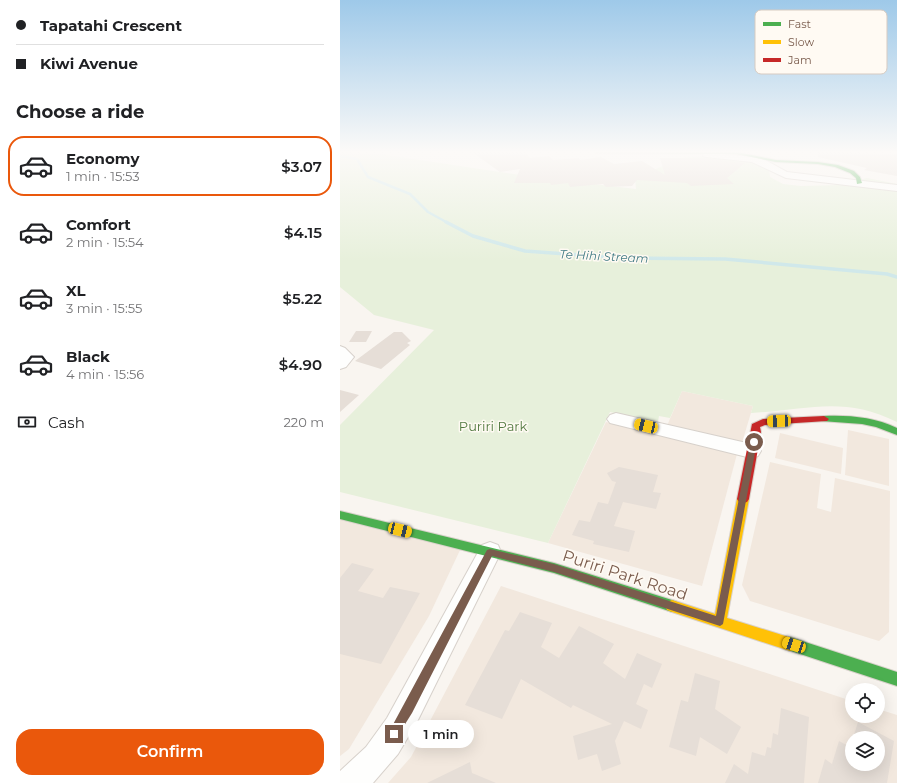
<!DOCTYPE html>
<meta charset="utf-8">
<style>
body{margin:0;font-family:Montserrat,sans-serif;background:#f2f2f2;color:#202124;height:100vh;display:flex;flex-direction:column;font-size:15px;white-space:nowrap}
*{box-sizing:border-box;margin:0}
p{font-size:13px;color:#757577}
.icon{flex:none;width:22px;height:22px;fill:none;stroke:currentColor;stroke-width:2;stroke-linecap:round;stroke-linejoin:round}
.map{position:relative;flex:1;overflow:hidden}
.panel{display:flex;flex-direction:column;background:#fff;width:340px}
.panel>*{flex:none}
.guide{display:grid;align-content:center;height:88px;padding:0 16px;background:#fff}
.controls{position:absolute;left:505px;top:683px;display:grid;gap:8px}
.controls a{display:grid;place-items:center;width:40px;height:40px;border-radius:50%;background:#fff;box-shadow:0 4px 16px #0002;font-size:20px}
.end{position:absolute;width:18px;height:18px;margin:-9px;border:5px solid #7a5c4d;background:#fff;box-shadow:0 0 0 2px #fff}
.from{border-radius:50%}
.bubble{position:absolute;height:28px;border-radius:14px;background:#fff;box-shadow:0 4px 16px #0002;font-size:13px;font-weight:600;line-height:28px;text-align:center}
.car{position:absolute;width:12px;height:24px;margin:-12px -6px;border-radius:5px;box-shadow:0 0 3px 1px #0007;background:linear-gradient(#f5c518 24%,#345 0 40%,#f5c518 0 76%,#345 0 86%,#f5c518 0)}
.guide b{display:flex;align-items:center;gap:14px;height:38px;font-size:15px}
.guide b+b{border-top:1px solid #e0e0e0}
.guide i{width:10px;height:10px;background:#202124}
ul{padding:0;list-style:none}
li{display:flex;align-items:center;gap:12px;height:60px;margin:0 8px 6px;padding:0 8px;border:2px solid transparent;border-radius:16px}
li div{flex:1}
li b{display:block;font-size:15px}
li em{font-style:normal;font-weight:600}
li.active{border-color:#ea580c}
li>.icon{width:36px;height:36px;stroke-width:1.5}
h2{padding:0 16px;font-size:18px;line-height:48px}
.pay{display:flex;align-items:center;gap:10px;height:44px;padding:0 16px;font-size:15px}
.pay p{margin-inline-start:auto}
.primary-button{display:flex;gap:8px;margin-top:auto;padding:8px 16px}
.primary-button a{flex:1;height:46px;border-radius:16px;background:#ea580c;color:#fff;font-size:16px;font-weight:600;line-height:46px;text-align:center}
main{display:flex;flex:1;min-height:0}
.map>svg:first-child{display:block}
</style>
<main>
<section class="panel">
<div class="guide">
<b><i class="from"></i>Tapatahi Crescent</b>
<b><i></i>Kiwi Avenue</b>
</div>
<h2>Choose a ride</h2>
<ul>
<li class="active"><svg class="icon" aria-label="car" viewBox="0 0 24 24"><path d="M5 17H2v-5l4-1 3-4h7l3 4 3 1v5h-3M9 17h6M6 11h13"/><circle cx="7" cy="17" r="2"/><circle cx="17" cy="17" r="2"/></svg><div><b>Economy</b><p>1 min · 15:53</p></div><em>$3.07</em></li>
<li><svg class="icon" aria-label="car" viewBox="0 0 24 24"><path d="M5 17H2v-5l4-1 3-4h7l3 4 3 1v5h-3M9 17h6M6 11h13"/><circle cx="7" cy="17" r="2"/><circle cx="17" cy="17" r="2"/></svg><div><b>Comfort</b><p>2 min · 15:54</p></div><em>$4.15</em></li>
<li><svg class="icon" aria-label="car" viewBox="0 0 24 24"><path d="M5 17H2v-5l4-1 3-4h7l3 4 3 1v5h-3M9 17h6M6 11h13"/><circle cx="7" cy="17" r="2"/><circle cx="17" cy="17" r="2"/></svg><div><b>XL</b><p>3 min · 15:55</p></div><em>$5.22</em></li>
<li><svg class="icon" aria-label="car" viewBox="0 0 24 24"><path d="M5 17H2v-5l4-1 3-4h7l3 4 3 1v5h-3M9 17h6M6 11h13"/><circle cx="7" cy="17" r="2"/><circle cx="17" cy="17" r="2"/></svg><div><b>Black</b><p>4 min · 15:56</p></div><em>$4.90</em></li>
</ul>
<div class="pay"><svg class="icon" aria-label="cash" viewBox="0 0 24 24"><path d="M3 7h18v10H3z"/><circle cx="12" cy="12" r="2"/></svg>Cash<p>220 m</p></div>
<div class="primary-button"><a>Confirm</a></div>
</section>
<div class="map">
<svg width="557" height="783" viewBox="0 0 557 783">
<rect width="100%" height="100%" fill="#f9f5f0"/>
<g fill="#f2e8de" fill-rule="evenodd">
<path d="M 342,391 L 413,406 L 401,446 L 326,428 Z"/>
<path d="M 266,422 L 397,454 L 362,586 L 208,543 Z"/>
<path d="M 508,430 L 549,439 L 549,486 L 505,475 Z"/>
<path d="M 440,433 L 503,448 L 501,474 L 435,458 Z"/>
<path d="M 430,462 L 481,474 L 477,508 L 491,512 L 495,478 L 550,491 L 549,632 L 539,641 L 410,601 L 402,585 Z"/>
<path d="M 0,519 L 121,548 L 89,616 L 9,749 L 0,756 Z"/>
<path d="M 161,586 L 512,701 L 512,716 L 538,716 L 538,709 L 557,715 L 557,783 L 48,783 L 71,757 ZM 512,738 L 538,738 L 538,764 L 512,764 Z"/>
</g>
<path fill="#e7f0db" d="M 0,152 L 40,154 L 187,176 L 296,189 L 295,178 L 341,158 L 391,154 L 429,168 L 430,177 L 443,184 L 461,186 L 500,185 L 527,178 L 557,184 L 557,422 C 504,395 466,410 411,413 L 413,406 L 342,391 L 330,418 L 319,416 L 318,422 L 270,412 L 208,543 L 0,492 L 0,425 L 94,330 L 34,315 L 0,287 Z"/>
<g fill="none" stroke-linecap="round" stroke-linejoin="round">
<path stroke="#d0e8ea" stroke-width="2.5" d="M 0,156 L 17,159 L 28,177 L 70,194 L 88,212 L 108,223"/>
<path stroke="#d0e8ea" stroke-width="3.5" d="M 106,222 L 133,236 L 185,251 L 282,258 L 385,259 L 547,274 L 557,277"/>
</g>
<g fill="#e6ded7">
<path d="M 132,152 L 184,152 L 190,158 L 209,156 L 213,160 L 239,158 L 240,160 L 261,157 L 274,164 L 302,161 L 325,175 L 320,158 L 363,158 L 405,163 L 387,178 L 394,184 L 351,186 L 347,183 L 297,180 L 292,186 L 266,187 L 263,184 L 230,187 L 228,183 L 211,185 L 210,183 L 174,183 L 180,169 L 160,172 Z"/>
<path d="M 478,152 L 557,154 L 557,176 L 524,170 L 527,168 L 478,157 Z"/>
<path d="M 16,331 L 32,331 L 26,342 L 9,342 Z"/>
<path d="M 54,332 L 62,332 L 71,341 L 67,343 L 70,345 L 41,369 L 15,361 Z"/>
<path d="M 0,390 L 19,395 L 0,412 Z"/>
<path d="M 279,467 L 318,475 L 313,492 L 321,493 L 316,509 L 283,502 L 274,526 L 295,531 L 289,552 L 253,544 L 254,541 L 232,535 L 239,520 L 250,522 L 258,502 L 268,504 L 276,482 L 272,481 L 267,473 Z"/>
<path d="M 12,563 L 34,569 L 18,591 L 43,598 L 50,587 L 80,593 L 41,664 L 0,654 L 0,578 Z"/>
<path d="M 180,612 L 212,623 L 201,647 L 219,658 L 239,626 L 274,644 L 263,663 L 285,679 L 297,653 L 322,664 L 312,688 L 304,684 L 296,704 L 308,710 L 301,729 L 284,721 L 275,741 L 281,764 L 262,771 L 257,754 L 238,760 L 233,736 L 272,724 L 233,705 L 231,708 L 181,679 L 162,719 L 125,705 L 165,630 L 169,631 Z"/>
<path d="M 355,673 L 380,681 L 375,709 L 401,727 L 387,754 L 360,737 L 356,756 L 329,747 L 341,700 L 348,702 Z"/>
<path d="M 441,708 L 469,717 L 464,783 L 385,783 L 394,764 L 408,774 L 412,752 L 425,756 L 427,747 L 431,748 L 433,733 L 438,735 Z"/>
<path d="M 518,722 L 554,741 L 547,783 L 478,783 L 485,759 L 492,764 L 499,741 L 512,748 L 512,764 L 538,764 L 538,738 L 513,738 Z"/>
<path d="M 130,762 L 132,773 L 156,783 L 87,783 Z"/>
</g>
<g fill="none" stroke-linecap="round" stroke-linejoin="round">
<defs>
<g id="street">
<path d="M 363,152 L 413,157 L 427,161 L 447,172 L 557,185 L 557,191 L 446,178 L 412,162 L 366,157 L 363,156 Z"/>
<path d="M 0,346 L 5,348 L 14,357 L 6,367 L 0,369 Z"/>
<path d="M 276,413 L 411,444 L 418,446 L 421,451 L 418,456 L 411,458 L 270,423 L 267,419 L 270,415 Z"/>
<path d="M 150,542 L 158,545 L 161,552 L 77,722 L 58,754 L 33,783 L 0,783 L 0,771 L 26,747 L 47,718 L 142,545 Z"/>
</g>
<g id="fast">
<path d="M 254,152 L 397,152 L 436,160 L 478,162 L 498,165 L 514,171 L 520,177 L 522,183 L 517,184 L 516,178 L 510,173 L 495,167 L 478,164 L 436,162 L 396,154 L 256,153 Z"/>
<path d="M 484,416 C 509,415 534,417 557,428 L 557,435 L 536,427 L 522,424 L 481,421 L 479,419 Z"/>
<path d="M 0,511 L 214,563 L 332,600 L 337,602 L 339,606 L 337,610 L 332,612 L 214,573 L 0,519 Z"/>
<path d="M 450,637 L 557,672 L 557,686 L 445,649 L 443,644 L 445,639 Z"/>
</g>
<path id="slow" d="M 403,495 L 407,496 L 409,499 L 387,618 L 455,639 L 457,644 L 455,649 L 450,651 L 332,612 L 327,610 L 325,606 L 327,602 L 332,600 L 375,614 L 397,499 L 399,496 Z"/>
<path id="jam" d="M 484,416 L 489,419 L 487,421 L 425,425 L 420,427 L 421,432 L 409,499 L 407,502 L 403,503 L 399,502 L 397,499 L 412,424 L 423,419 Z"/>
</defs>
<use href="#street" stroke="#d7d1cb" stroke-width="2"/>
<use href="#fast" stroke="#d9d2cb" stroke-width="2"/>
<use href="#slow" stroke="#d9d2cb" stroke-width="2"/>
<use href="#jam" stroke="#d9d2cb" stroke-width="2"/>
<use href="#street" fill="#fefefd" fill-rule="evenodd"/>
<use href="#fast" fill="#4caf50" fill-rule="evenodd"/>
<use href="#slow" fill="#ffc107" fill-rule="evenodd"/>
<use href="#jam" fill="#c62828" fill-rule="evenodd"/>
</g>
<linearGradient id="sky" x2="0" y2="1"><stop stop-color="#9ec9e9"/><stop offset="0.58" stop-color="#fcfaf8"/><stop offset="1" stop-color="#fcfaf8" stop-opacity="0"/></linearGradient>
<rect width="557" height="262" fill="url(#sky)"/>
<path fill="#7a5c4d" d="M 414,439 L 417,442 L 383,624 L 380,626 L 214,572 L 152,556 L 72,713 L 57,737 L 54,739 L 50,737 L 48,734 L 50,730 L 147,550 L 150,549 L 214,564 L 376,616 L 410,442 Z"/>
<g text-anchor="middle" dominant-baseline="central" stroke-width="3" stroke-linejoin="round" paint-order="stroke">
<g font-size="12" font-style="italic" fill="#437c86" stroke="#fffaf3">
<text transform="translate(264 256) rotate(3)">Te Hihi Stream</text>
</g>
<g font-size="13" fill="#537a41" stroke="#fffaf3">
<text x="153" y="426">Puriri Park</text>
</g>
<g font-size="16" fill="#7a5c4d" stroke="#fffaf3">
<text transform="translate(285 575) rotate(18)">Puriri Park Road</text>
</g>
</g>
<rect x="415" y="10" width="132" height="64" rx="6" fill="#fffaf3" stroke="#d7cbc1" stroke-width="1"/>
<rect x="423" y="22" width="18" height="4" fill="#4caf50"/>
<rect x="423" y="40" width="18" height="4" fill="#ffc107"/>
<rect x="423" y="58" width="18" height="4" fill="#c62828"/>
<g font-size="11" fill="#7a5c4d">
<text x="448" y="28">Fast</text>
<text x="448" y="46">Slow</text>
<text x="448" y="64">Jam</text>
</g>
</svg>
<div class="controls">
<a><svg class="icon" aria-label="locate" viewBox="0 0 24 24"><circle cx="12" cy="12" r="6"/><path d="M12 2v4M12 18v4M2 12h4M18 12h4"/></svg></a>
<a><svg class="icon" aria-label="layers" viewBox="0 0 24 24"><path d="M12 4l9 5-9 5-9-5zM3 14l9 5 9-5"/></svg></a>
</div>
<i class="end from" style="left:414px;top:442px"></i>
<i class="end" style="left:54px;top:734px"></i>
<div class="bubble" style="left:68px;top:720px;width:66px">1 min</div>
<i class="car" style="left:439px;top:421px;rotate:268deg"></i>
<i class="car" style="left:306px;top:426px;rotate:283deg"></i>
<i class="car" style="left:60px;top:530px;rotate:104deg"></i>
<i class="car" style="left:454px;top:645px;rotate:288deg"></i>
</div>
</main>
